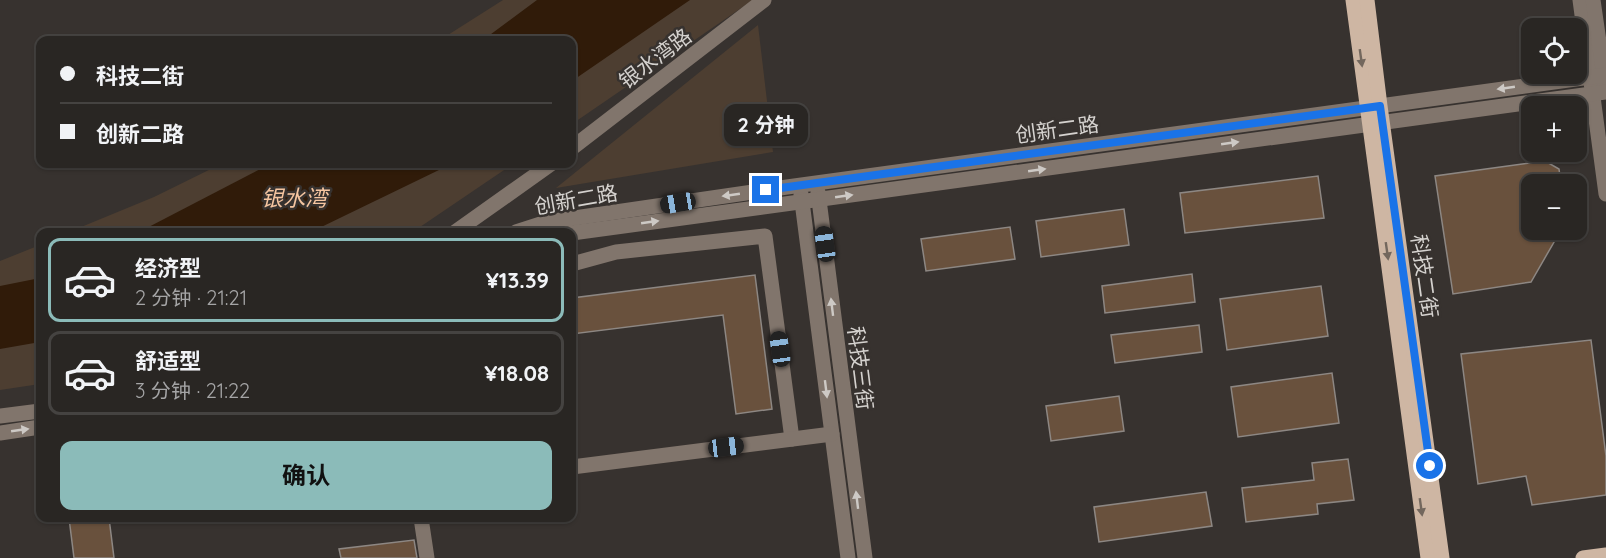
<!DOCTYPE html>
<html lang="zh">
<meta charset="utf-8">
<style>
body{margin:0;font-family:Quicksand,"Noto Sans SC",sans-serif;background:#353230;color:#f1f3f6;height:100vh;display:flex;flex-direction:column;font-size:22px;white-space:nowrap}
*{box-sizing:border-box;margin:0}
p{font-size:20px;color:#a5a5a6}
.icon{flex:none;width:33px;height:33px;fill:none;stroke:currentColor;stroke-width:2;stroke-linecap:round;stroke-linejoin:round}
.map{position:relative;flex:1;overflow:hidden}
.details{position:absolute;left:36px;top:228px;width:540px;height:294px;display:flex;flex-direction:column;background:#292623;border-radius:12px;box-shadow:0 2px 4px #0004,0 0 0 2px #454341}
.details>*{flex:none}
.banner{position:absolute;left:36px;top:36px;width:540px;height:132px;border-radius:12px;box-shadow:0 2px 4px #0004,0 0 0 2px #454341;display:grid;align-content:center;height:132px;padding:0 24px;background:#292623}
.tools{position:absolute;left:1521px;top:18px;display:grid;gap:12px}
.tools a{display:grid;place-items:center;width:66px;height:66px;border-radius:12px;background:#292623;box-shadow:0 2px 4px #0004,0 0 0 2px #454341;font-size:30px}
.end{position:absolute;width:27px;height:27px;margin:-14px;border:8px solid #1a73e8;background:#fff;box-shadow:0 0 0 3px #fff}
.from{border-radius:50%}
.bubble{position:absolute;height:42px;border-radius:12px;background:#292623;box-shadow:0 2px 4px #0004,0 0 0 2px #454341;font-size:20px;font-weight:700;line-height:42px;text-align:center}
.car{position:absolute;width:18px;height:36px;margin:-18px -9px;border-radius:8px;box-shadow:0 0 4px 2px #0007;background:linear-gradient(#222 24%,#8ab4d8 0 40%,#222 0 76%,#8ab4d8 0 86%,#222 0)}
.banner b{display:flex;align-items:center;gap:21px;height:57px;font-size:22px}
.banner b+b{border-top:2px solid #454341}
.banner i{width:15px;height:15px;background:#f1f3f6}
ul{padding:10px 0 0;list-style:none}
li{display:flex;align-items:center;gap:18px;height:84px;margin:0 12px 9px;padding:0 12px;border:3px solid #454341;border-radius:12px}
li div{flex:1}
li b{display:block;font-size:22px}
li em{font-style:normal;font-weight:700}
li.active{border-color:#8bbbb9}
li>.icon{width:54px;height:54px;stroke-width:1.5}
.primary-button{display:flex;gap:12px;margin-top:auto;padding:12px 24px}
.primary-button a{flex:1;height:69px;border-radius:12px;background:#8bbbb9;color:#111;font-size:24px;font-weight:700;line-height:69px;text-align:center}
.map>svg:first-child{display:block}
</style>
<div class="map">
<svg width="1606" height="558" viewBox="0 0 1606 558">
<rect width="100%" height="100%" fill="#37322f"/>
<g fill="#4d3e31">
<path d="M 503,0 L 753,0 L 572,124 L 572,40 L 440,40 Z"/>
<path d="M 758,25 L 773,152 L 556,188 Z"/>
<path d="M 221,164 L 513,164 L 420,227 L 408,232 L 69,232 L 154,197 Z"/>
<path d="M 40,245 L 40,384 L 0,390 L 0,261 Z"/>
</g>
<g fill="#301b09">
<path d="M 537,0 L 690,0 L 572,81 L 572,40 L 483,40 Z"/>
<path d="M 270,164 L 450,164 L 441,169 L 311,232 L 139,232 Z"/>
<path d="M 40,278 L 40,342 L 0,349 L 0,286 Z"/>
</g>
<g fill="#69513d" stroke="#8d8783" stroke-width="1.5">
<path d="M 1545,161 L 1559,169 L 1561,184 L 1532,184 L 1532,230 L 1561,230 L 1531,282 L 1453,294 L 1435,176 Z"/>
<path d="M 1318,176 L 1324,218 L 1185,233 L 1180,193 Z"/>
<path d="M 1124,209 L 1129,245 L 1041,257 L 1036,221 Z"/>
<path d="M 1010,227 L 1015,259 L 926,271 L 921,239 Z"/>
<path d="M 1192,274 L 1195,302 L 1105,313 L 1102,286 Z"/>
<path d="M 755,275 L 772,409 L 736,414 L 723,315 L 572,334 L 572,298 Z"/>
<path d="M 1321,286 L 1328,336 L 1227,350 L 1220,299 Z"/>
<path d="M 1199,325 L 1202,352 L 1115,363 L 1111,335 Z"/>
<path d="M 1591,340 L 1606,456 L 1606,495 L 1532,505 L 1526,476 L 1478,484 L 1461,354 Z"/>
<path d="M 1332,373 L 1339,423 L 1238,437 L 1231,387 Z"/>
<path d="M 1119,396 L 1124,431 L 1051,441 L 1046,406 Z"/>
<path d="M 1348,459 L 1354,500 L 1317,504 L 1318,514 L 1246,522 L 1242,488 L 1314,480 L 1312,463 Z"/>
<path d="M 1206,492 L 1212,526 L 1099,542 L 1094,507 Z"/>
<path d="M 69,518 L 109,518 L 114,558 L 74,558 Z"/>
<path d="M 414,540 L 417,558 L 341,558 L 339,549 Z"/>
</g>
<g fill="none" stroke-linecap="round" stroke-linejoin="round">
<g stroke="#81756c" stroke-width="15">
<path d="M 1580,0 L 1606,194"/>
<path d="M 1593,0 L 1605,83"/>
<path d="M 572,148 L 764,0"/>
<path d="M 818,192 L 865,558"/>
<path d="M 801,194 L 848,558"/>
<path d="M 455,232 L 551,164"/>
<path d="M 516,232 L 547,222 L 787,187 L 1606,75"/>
<path d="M 572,233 L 1606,92"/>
<path d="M 572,264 L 616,252 L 765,236 L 792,439"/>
<path d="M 0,416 L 40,411"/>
<path d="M 0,433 L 40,427"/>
<path d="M 572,467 L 832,434"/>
<path d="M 421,518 L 427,558"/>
</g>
<g stroke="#ceb6a3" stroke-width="15">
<path d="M 1353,0 L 1428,558"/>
<path d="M 1367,0 L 1380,106 L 1442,558"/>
<path d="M 1583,558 L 1606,555"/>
</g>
</g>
<defs><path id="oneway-solid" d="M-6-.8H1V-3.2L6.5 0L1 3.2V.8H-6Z" transform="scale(1.5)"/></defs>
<g fill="#73675d">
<use href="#oneway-solid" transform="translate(1361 58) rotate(82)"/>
<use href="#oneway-solid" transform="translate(1387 251) rotate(82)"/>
<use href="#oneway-solid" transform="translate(1421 507) rotate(82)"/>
</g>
<g fill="#cdc9c5">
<use href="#oneway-solid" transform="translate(1506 88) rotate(172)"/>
<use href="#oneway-solid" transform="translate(1230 143) rotate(-8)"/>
<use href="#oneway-solid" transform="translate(1037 170) rotate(-8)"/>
<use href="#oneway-solid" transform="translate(731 195) rotate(172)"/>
<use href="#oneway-solid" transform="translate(844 196) rotate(-8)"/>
<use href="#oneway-solid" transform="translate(650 222) rotate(-8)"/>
<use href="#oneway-solid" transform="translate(832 307) rotate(-97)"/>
<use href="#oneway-solid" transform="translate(826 389) rotate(83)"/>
<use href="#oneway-solid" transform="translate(20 430) rotate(-8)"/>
<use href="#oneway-solid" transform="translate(857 500) rotate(-97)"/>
</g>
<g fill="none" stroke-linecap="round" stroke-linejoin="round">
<path stroke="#1a73e8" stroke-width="8" d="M 766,190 L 1380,106 L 1430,466"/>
</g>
<g text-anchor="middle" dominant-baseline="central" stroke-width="5" stroke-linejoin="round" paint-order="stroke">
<g font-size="21" fill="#d5d2cf" stroke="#37322f">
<text transform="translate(655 58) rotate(-37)">银水湾路</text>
<text transform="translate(1057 129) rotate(-8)">创新二路</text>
<text transform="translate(576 199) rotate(-10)">创新二路</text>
<text transform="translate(1425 276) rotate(82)">科技二街</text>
<text transform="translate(861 368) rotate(83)">科技三街</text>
</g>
<g font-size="22" font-style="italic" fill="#f5c5a0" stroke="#37322f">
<text x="294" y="198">银水湾</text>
</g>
</g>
</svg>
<div class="tools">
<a><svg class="icon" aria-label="locate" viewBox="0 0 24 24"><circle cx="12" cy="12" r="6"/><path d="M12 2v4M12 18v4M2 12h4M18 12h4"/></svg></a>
<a>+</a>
<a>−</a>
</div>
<i class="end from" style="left:1430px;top:466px"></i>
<i class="end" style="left:766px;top:190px"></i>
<div class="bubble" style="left:724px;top:104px;width:84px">2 分钟</div>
<i class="car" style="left:678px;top:203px;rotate:261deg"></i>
<i class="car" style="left:825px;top:244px;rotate:352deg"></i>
<i class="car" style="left:780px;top:349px;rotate:352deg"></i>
<i class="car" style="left:726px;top:447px;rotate:83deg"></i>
<div class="banner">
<b><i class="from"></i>科技二街</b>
<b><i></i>创新二路</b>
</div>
<section class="details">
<ul>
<li class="active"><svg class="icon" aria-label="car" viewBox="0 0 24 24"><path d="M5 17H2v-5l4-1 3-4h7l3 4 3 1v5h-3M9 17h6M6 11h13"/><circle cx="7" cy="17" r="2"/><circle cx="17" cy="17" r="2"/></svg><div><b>经济型</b><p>2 分钟 · 21:21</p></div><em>¥13.39</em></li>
<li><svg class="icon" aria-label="car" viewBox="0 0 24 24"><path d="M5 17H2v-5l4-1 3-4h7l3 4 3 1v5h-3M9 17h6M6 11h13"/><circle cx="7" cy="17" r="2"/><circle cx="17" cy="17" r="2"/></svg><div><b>舒适型</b><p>3 分钟 · 21:22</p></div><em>¥18.08</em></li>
</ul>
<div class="primary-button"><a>确认</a></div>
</section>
</div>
